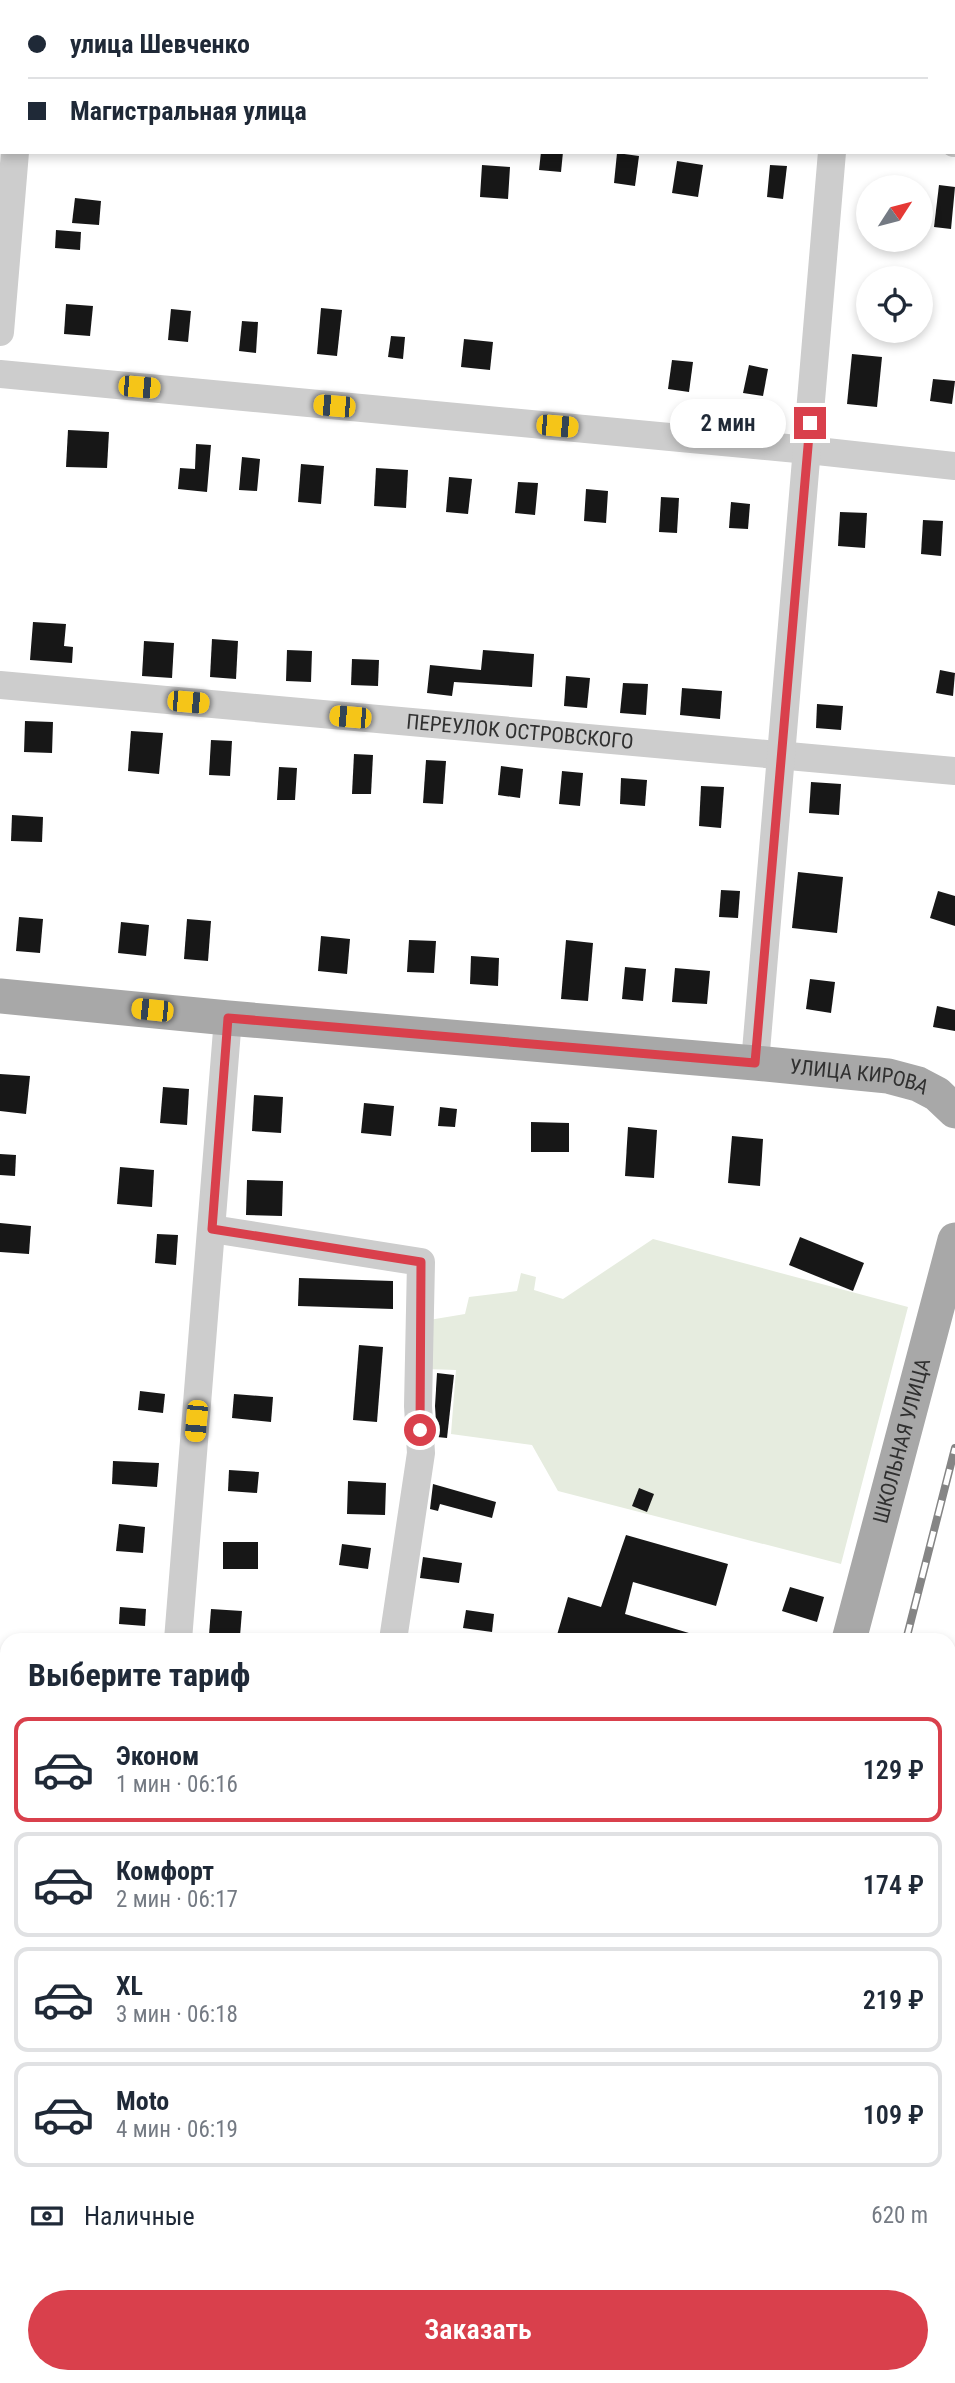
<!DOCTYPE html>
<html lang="ru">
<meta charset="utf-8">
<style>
body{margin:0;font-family:"Roboto Condensed",sans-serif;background:#f6f6f7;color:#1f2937;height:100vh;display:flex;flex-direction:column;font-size:26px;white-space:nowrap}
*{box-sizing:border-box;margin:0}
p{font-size:23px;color:#747a83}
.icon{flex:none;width:38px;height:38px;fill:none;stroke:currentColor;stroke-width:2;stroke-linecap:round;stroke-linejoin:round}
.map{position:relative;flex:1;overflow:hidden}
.drawer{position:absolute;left:0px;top:1633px;width:956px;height:751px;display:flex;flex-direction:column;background:#fff;border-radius:21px 21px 0 0;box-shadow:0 4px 10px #0003}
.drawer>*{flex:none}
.guide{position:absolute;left:0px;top:0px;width:956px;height:154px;box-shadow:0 4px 10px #0003;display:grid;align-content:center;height:154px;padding:0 28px;background:#fff}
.needle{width:46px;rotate:54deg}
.buttons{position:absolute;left:856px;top:175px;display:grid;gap:14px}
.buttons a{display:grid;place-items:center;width:77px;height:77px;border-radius:50%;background:#fff;box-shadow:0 4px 10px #0003;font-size:35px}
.end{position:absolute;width:32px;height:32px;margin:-16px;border:9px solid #d9404c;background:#fff;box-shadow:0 0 0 4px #fff}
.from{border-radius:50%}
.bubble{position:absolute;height:49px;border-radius:24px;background:#fff;box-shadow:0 4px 10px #0003;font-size:23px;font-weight:600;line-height:49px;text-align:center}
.car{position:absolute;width:21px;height:42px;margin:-21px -10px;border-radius:9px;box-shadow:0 0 5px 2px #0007;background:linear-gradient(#f5c518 24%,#345 0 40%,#f5c518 0 76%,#345 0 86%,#f5c518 0)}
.guide b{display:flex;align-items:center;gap:24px;height:66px;font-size:26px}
.guide b+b{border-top:2px solid #e0e1e3}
.guide i{width:18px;height:18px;background:#1f2937}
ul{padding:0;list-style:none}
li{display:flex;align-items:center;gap:21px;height:105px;margin:0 14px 10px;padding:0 14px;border:4px solid #e0e1e3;border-radius:14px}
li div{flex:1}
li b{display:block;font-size:26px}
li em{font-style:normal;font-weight:600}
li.selected{border-color:#d9404c}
li>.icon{width:63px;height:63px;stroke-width:1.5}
h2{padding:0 28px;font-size:32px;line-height:84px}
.pay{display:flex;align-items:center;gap:18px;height:77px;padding:0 28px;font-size:26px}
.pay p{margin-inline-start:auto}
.action{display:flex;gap:14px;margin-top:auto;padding:14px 28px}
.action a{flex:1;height:80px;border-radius:42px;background:#d9404c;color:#fff;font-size:28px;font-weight:600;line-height:80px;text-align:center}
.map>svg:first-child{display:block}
</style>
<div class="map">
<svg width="955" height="2383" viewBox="0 0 955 2383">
<rect width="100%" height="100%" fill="#fff"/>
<path fill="#e6ecdf" d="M 653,1239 L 908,1307 L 841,1564 L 558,1491 L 532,1445 L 451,1434 L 456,1370 L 425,1369 L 429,1320 L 465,1314 L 469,1297 L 517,1291 L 521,1273 L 536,1277 L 534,1290 L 563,1299 Z"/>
<g fill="#171717">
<path d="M 541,152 L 563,152 L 561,172 L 539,170 Z"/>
<path d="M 617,153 L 639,156 L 635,186 L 614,183 Z"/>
<path d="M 677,161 L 703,165 L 698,197 L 672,193 Z"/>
<path d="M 482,165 L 510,167 L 508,199 L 480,197 Z"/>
<path d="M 770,165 L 787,166 L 783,199 L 767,197 Z"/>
<path d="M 939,185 L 955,187 L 951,229 L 934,227 Z"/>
<path d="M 75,198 L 101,201 L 99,225 L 72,223 Z"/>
<path d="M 56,230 L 81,232 L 80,250 L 55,248 Z"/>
<path d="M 66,304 L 93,306 L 90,336 L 64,334 Z"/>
<path d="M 321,308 L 342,310 L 337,356 L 317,354 Z"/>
<path d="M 171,309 L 191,311 L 188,342 L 168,340 Z"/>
<path d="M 242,321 L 258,322 L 256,353 L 239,351 Z"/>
<path d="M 391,336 L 405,337 L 403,359 L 388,357 Z"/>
<path d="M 464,339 L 493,342 L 490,370 L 461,367 Z"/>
<path d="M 852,354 L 882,357 L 877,407 L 847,404 Z"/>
<path d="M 672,360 L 693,362 L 689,392 L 668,389 Z"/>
<path d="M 749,365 L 768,369 L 763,396 L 743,393 Z"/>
<path d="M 933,379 L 955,381 L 952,404 L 930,401 Z"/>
<path d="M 68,430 L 109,432 L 107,468 L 66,467 Z"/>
<path d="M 196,444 L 211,445 L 207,492 L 178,489 L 180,468 L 195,469 Z"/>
<path d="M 242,457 L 260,459 L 257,491 L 239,490 Z"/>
<path d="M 301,464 L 324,466 L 321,504 L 298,502 Z"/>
<path d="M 376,468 L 408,470 L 406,508 L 374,506 Z"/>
<path d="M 449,477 L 472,479 L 468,514 L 446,512 Z"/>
<path d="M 518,482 L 538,483 L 535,515 L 515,513 Z"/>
<path d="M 586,489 L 608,491 L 606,523 L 584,521 Z"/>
<path d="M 661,497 L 679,498 L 677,533 L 659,532 Z"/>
<path d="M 731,502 L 750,504 L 748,529 L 729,528 Z"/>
<path d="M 840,512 L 867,513 L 865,548 L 838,546 Z"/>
<path d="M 923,520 L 943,521 L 941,556 L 921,554 Z"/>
<path d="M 33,622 L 66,624 L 64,646 L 73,647 L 72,663 L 30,660 Z"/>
<path d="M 212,639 L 238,641 L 236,679 L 210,677 Z"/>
<path d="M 144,641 L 174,643 L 172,678 L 142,676 Z"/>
<path d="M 287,650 L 312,651 L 311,682 L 286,681 Z"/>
<path d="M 483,650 L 534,654 L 532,687 L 454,682 L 452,696 L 427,693 L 430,665 L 481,670 Z"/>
<path d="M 352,659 L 379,660 L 378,686 L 351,685 Z"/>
<path d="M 940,670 L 955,673 L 953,696 L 936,693 Z"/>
<path d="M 566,676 L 590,678 L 587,708 L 564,706 Z"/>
<path d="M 623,683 L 648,684 L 646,715 L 620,713 Z"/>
<path d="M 682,688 L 722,691 L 720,719 L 680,715 Z"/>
<path d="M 817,704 L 843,706 L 841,730 L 816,728 Z"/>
<path d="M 25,721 L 53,722 L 52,753 L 24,752 Z"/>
<path d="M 131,731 L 163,733 L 159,774 L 128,771 Z"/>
<path d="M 211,740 L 232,741 L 230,776 L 209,775 Z"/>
<path d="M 354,754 L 373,755 L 371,794 L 352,794 Z"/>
<path d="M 426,760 L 446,761 L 443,804 L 423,803 Z"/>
<path d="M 501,766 L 523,769 L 520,798 L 498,795 Z"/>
<path d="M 279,767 L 297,768 L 295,800 L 277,800 Z"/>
<path d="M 562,771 L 583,773 L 580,806 L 559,804 Z"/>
<path d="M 621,778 L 647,780 L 645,806 L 620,804 Z"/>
<path d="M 811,782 L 841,784 L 839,815 L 809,813 Z"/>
<path d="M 701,786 L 724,787 L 721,828 L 699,826 Z"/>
<path d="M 12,815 L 43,817 L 42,842 L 11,841 Z"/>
<path d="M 798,872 L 843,877 L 837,933 L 792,928 Z"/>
<path d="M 721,890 L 740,891 L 738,918 L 719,917 Z"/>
<path d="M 938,891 L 955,896 L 955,926 L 930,918 Z"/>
<path d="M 19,917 L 43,919 L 40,953 L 16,951 Z"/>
<path d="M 187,919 L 211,921 L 208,961 L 184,959 Z"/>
<path d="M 121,922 L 149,925 L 146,956 L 118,953 Z"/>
<path d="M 321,936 L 350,939 L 347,974 L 318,971 Z"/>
<path d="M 409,940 L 436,941 L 434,973 L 407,972 Z"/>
<path d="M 566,940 L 593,943 L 588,1001 L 561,999 Z"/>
<path d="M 471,956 L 499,958 L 498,986 L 470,984 Z"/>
<path d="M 625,967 L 646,969 L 643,1001 L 622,999 Z"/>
<path d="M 675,968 L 710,971 L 707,1004 L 672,1002 Z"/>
<path d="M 810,979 L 835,982 L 831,1013 L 806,1009 Z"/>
<path d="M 937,1006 L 955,1010 L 955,1031 L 933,1027 Z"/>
<path d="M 0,1074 L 30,1076 L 26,1114 L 0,1111 Z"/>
<path d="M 163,1087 L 189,1089 L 187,1125 L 160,1123 Z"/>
<path d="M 254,1095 L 283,1097 L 281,1133 L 252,1131 Z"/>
<path d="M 364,1103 L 394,1106 L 391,1136 L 361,1133 Z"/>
<path d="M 440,1107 L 457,1109 L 455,1127 L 438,1126 Z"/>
<path d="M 531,1122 L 569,1123 L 569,1152 L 531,1152 Z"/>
<path d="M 628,1127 L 657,1130 L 654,1178 L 625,1176 Z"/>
<path d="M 732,1136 L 763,1139 L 760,1186 L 728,1183 Z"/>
<path d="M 0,1154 L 16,1155 L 15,1176 L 0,1175 Z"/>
<path d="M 120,1167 L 154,1170 L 152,1207 L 117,1204 Z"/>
<path d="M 247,1180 L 283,1181 L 282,1216 L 246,1215 Z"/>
<path d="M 0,1223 L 31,1226 L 29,1254 L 0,1252 Z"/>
<path d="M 157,1234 L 178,1235 L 176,1265 L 155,1263 Z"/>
<path d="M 800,1237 L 864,1263 L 853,1291 L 789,1265 Z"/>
<path d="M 299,1278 L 393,1281 L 393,1309 L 298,1306 Z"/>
<path d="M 359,1345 L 383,1347 L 377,1422 L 353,1420 Z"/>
<path d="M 437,1373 L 454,1375 L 447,1438 L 437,1437 L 435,1406 Z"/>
<path d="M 140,1391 L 165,1394 L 163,1413 L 138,1410 Z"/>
<path d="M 234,1394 L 273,1397 L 271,1422 L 232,1418 Z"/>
<path d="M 113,1461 L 159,1463 L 157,1487 L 112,1484 Z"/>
<path d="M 229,1470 L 259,1472 L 257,1493 L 228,1491 Z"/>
<path d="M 348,1481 L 386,1483 L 385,1515 L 347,1514 Z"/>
<path d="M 433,1484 L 496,1502 L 492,1518 L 440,1504 L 438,1511 L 430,1509 Z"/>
<path d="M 639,1488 L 654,1494 L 647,1512 L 632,1506 Z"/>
<path d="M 119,1524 L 145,1527 L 143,1553 L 116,1551 Z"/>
<path d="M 626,1535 L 728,1564 L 716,1606 L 633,1582 L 625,1614 L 699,1636 L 698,1640 L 574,1640 L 557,1635 L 568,1597 L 601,1607 Z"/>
<rect x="223" y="1542" width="35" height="27"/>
<path d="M 342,1544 L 371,1548 L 368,1569 L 339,1565 Z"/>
<path d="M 423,1557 L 462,1563 L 459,1583 L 420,1578 Z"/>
<path d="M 790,1587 L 824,1597 L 817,1622 L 782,1611 Z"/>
<path d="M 120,1607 L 146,1609 L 145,1626 L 119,1624 Z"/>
<path d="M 211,1609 L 242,1611 L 240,1636 L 209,1635 Z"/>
<path d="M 466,1610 L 494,1614 L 492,1632 L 463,1628 Z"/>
</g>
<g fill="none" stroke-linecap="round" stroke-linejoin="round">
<g stroke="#cdcdcd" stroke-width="28">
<path d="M 28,2 L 28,0"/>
<path d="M 845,2 L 846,0"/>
<path d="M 0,59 L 2,60"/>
<path d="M 954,143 L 955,143"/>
<path d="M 0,332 L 15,152"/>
<path d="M 0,374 L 808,450 L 955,466"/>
<path id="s1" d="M 0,685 L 955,771"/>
<path d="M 755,1063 L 832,152"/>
<path d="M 212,1229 L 421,1262 L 418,1406 L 421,1453 L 393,1640"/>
<path d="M 178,1640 L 228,1018"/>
<path d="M 948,1741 L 955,1716"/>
<path d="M 0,2090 L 7,2091"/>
<path d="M 513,2376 L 514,2383"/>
<path d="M 785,2383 L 787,2376"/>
</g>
<g stroke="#a8a8a8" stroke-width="35">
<path id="s2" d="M 0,996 L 228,1018 L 755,1063 L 888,1076 L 918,1084 L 937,1094 L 955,1111"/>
<path id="s3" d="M 849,1640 L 955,1240"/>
<path d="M 649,2383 L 651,2376"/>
</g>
<defs>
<g id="rail">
<path d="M 906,1640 L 955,1448"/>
<path d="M 718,2383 L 720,2376"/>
</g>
</defs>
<use href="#rail" stroke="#858585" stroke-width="8"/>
<use href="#rail" stroke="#fff" stroke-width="5" stroke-dasharray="16" stroke-linecap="butt"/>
</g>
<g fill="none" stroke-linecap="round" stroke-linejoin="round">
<path stroke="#d9404c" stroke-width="9" d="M 420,1430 L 421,1262 L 212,1229 L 228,1018 L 755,1063 L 810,423"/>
</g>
<g text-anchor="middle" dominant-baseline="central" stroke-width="7" stroke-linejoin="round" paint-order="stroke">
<g font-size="21" fill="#303030" stroke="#fff">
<text stroke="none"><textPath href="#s1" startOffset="522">ПЕРЕУЛОК ОСТРОВСКОГО</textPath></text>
<text stroke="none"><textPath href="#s2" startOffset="863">УЛИЦА КИРОВА</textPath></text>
<text stroke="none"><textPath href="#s3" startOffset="206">ШКОЛЬНАЯ УЛИЦА</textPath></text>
</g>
</g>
</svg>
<div class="buttons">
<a><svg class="needle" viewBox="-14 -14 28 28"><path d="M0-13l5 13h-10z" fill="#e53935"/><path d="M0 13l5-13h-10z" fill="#747a83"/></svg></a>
<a><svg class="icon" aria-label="locate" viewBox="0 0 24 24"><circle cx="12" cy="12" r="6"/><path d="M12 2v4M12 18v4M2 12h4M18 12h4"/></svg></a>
</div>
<i class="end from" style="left:420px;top:1430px"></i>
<i class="end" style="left:810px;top:423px"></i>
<div class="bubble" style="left:670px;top:399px;width:116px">2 мин</div>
<i class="car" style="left:139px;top:387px;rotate:95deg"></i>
<i class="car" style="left:334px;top:406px;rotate:275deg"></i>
<i class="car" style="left:557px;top:426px;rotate:95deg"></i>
<i class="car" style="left:188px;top:702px;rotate:95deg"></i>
<i class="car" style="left:350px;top:717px;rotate:275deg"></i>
<i class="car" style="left:152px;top:1010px;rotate:276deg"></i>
<i class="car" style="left:196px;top:1421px;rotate:185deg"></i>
<div class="guide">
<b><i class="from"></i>улица Шевченко</b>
<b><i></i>Магистральная улица</b>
</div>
<section class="drawer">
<h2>Выберите тариф</h2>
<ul>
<li class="selected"><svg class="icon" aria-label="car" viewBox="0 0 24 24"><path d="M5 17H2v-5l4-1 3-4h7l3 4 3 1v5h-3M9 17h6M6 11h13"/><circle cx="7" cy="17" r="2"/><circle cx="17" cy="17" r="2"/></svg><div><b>Эконом</b><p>1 мин · 06:16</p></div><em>129 ₽</em></li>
<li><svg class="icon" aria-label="car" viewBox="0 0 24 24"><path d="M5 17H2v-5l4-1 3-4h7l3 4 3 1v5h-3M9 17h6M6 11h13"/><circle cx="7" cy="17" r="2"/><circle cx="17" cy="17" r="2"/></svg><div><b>Комфорт</b><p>2 мин · 06:17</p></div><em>174 ₽</em></li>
<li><svg class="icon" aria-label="car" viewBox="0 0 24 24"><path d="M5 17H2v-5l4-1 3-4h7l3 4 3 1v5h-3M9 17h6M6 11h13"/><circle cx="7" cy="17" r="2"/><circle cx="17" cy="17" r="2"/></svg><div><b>XL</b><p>3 мин · 06:18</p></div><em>219 ₽</em></li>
<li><svg class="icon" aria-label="car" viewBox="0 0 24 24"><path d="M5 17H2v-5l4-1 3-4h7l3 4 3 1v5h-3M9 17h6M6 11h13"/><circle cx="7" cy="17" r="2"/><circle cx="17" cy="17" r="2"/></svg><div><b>Moto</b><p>4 мин · 06:19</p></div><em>109 ₽</em></li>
</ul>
<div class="pay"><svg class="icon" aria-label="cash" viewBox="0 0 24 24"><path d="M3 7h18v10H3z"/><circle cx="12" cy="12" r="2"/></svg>Наличные<p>620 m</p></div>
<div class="action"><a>Заказать</a></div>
</section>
</div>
